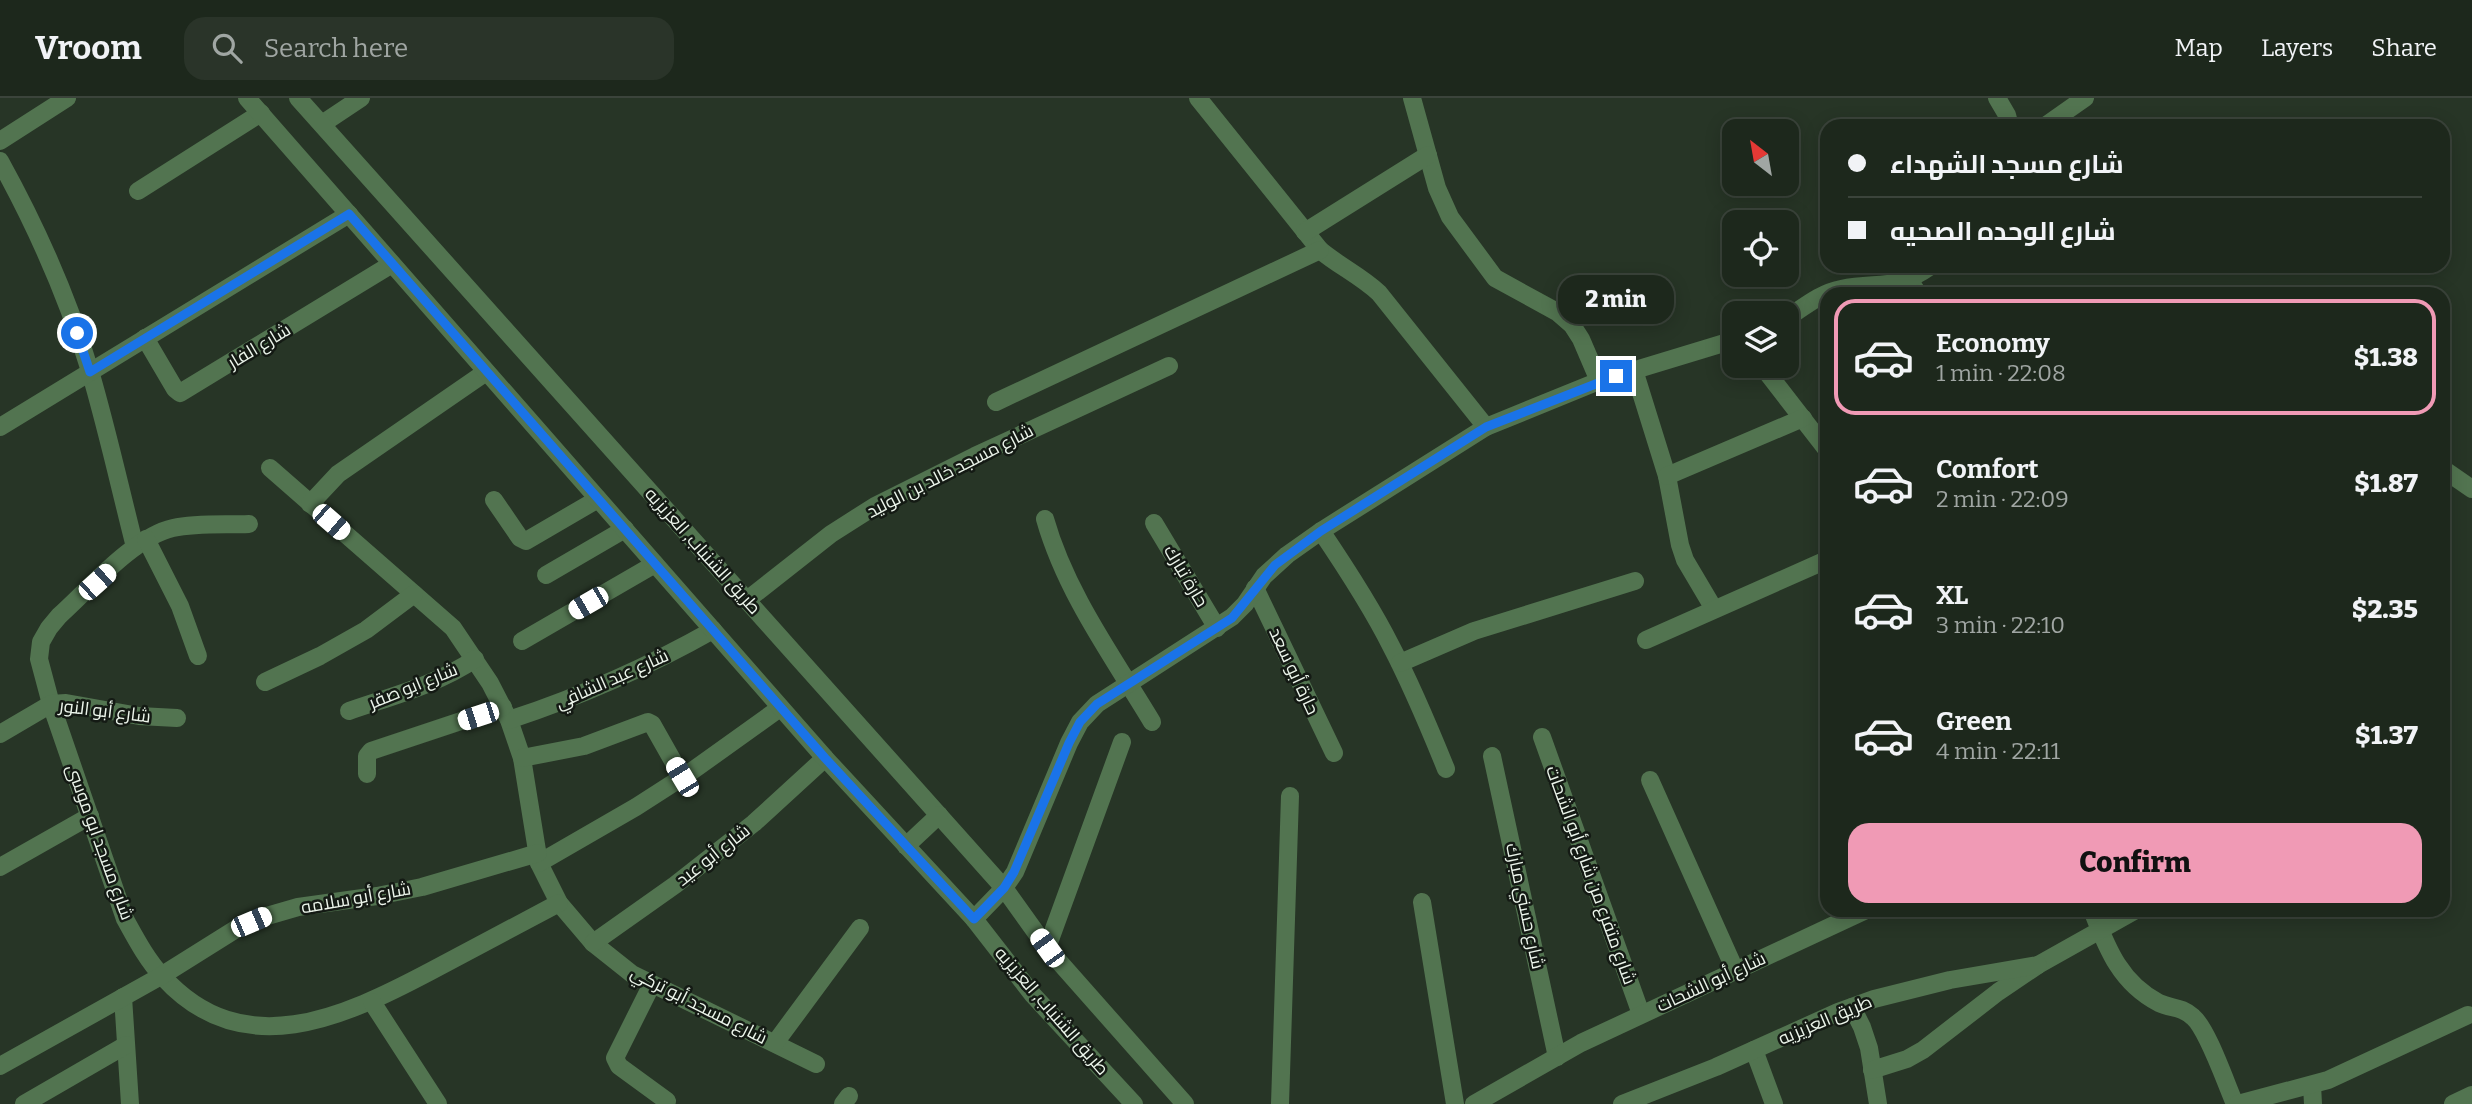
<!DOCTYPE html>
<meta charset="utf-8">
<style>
body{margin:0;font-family:Bitter,Cairo,serif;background:#2a3429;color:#f1f3f6;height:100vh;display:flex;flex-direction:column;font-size:26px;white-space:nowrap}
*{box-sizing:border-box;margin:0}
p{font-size:23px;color:#a0a6a3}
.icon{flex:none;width:38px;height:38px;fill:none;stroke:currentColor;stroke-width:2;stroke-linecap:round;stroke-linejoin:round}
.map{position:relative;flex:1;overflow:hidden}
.drawer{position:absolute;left:1820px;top:189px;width:630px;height:630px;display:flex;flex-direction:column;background:#1d281c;border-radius:21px;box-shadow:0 4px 18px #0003,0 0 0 2px #3b443b}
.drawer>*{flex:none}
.banner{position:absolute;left:1820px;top:21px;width:630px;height:154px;border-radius:21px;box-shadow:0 4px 18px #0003,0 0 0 2px #3b443b;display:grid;align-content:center;height:154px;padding:0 28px;background:#1d281c}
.needle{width:46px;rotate:329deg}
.fabs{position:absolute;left:1722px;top:21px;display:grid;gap:14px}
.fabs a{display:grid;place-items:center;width:77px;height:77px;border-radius:14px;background:#1d281c;box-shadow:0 4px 18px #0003,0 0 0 2px #3b443b;font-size:35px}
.end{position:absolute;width:32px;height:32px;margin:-16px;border:9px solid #1a73e8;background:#fff;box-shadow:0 0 0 4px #fff}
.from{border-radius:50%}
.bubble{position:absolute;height:49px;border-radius:21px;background:#1d281c;box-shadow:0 4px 18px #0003,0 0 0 2px #3b443b;font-size:23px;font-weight:800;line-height:49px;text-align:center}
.car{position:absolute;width:21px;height:42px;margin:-21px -10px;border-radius:9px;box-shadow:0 0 5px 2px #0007;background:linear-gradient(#fff 24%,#345 0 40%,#fff 0 76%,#345 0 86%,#fff 0)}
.banner b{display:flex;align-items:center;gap:24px;height:66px;font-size:26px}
.banner b+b{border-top:2px solid #3b443b}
.banner i{width:18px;height:18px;background:#f1f3f6}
ul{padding:12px 0 0;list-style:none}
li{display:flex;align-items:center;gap:21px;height:116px;margin:0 14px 10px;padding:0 14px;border:4px solid transparent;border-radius:21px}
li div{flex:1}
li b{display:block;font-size:26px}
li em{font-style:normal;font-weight:800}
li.current{border-color:#f09ab5}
li>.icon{width:63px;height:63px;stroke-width:1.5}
.button{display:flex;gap:14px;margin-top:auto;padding:14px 28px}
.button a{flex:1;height:80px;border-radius:21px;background:#f09ab5;color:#111;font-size:28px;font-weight:800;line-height:80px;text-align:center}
header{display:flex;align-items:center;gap:42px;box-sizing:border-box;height:98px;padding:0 35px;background:#1d281c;border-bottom:2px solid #3b443b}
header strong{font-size:33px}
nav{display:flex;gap:38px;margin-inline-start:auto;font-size:24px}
.search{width:490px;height:63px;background:#2a3429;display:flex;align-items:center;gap:18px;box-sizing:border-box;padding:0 24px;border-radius:21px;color:#a0a6a3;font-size:26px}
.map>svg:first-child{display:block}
</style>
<header>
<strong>Vroom</strong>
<div class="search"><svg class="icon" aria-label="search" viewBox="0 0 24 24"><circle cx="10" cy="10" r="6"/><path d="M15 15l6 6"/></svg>Search here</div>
<nav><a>Map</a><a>Layers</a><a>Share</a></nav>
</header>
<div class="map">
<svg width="2472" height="1006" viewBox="0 0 2472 1006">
<rect width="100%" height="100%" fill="#273526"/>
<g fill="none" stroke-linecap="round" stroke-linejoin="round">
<g stroke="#527450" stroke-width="18">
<path d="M 1198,0 L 1320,152 C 1339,168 1361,178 1379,195 L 1486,329"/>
<path d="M 1412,0 L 1437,90 L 1450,119 L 1495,180 L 1557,214 L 1572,227 L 1581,241 L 1599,283"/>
<path d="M 1997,0 L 2007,17 L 2010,28"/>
<path d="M 322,26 L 361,0"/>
<path d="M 2045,28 L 2085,0"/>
<path d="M 0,43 L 67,0"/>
<path d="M 0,63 C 37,130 68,200 90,273 C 107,331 120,390 135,449"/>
<path d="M 138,93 L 261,15"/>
<path d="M 1305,134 L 1428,57"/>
<path d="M 1909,181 L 1918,196"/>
<path d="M 1787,220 C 1804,209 1820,195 1841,191 C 1879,183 1894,194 1931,168"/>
<path d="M 145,240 L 175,291 L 180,295 L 392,166"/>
<path d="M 1762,268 L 1827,352"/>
<path d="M 1634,272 L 1667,378 L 1680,447 L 1685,462 L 1714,511"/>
<path d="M 996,304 L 1320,152"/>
<path d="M 0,329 L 349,116"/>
<path d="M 270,370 L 453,530 L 490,585 L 509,622 L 522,660 L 539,765 L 559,805 L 593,845 L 632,876 L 816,966"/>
<path d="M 2443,371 L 2472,391"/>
<path d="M 1667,378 L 1803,320"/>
<path d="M 494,402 L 520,440 L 526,443 L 598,401"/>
<path d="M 310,406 L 338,376 L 486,274"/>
<path d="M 1045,421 C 1066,495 1113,559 1152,624"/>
<path d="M 1154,425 L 1217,530"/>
<path d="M 249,426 C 224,427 197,425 173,430 C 135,438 88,492 59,518 L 49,530 L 41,544 L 39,561 L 51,606 L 125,821 C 136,841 147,862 163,879 C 243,967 344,919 431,873 C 474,850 516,828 559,805"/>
<path d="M 1321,433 C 1346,470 1371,508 1391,548 C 1412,588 1429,629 1446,671"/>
<path d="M 146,441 L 180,508 L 198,558"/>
<path d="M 546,477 L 625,431"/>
<path d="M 1255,490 L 1334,655"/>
<path d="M 747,502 L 831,436 L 875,408 L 975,358 L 1169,268"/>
<path d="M 1646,542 L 1822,464"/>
<path d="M 522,543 L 655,466"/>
<path d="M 1400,565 L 1474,533 L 1635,483"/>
<path d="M 265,584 L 320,558 L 366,532 L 414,496"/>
<path d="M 349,613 C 392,598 436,587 475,561"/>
<path d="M 509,622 C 582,598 646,570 713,532"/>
<path d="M 0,636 L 51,606 L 66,605 L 139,618 L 177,620"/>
<path d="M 1542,639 L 1641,916"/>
<path d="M 1492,658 L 1557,959"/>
<path d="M 522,660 L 584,648 L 648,624 L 652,626 L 682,679"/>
<path d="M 367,676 L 367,658 L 371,653 L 503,609"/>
<path d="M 1650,682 L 1735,872"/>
<path d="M 539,765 L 636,709 L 692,673 L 780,610"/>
<path d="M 0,769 L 90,718"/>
<path d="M 1422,804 L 1455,1006"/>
<path d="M 2092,812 C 2107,850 2120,885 2159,905 C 2172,911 2181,908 2193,919 C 2208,932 2226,986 2235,1006"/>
<path d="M 974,821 L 1004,790 L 1015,774 L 1069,645 L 1080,624 L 1097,606 L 1232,519 L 1245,506 L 1264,478 L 1287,457 L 1321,433 L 1486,329 L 1599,283 L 1734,242"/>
<path d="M 593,845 L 675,787 L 754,725 L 825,660"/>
<path d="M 1047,850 L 1122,644"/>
<path d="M 652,886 L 615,960 L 619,968 L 667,1003"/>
<path d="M 123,899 L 130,1006"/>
<path d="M 372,904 L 438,1006"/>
<path d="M 1852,909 L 1862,929 L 1869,950 L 1878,1006"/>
<path d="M 775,945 L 860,830"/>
<path d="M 1754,952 L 1774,1006"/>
<path d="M 0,968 L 161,878 L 236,831 L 267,818 L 298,809 L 377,798 L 422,789 L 538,755"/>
<path d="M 1872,972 L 1907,961 L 1923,952 L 1998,894 L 2038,867 L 2136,812"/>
<path d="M 2312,987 L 2313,1006"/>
<path d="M 24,1006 L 126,947"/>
<path d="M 843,1006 L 849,998"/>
<path d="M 1280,1006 L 1290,698"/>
<path d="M 1474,1006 L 1581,945 L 1866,812"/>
<path d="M 1622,1006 L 1716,969 L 1838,914 L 1874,901 L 1950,882 L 2038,867"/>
<path d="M 2238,1006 L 2328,982 L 2468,917"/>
<path d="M 2453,1006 L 2472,997"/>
</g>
<g stroke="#527450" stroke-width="18">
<path d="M 247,0 L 825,660 L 974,821 L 1033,897 L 1134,1006"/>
<path d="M 298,0 L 1004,790 L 1047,850 L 1185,1006"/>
<path d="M 906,748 L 939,717"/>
</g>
</g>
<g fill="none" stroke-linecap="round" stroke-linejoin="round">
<path stroke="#1a73e8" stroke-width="9" d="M 77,235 L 90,274 L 349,116 L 825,660 L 974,821 L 1004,790 L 1014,774 L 1069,645 L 1080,624 L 1097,606 L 1232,520 L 1275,467 L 1321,433 L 1486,329 L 1616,278"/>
</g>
<g text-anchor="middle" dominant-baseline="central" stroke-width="5" stroke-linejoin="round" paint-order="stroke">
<g font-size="18" fill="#ecf5eb" stroke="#141a14">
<text transform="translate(259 248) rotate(-31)">شارع الفار</text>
<text transform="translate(950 373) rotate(-27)">شارع مسجد خالد بن الوليد</text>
<text transform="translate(703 453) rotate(48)">طريق الشنباب, العزيزيه</text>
<text transform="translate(1186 478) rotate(59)">حارة تبارك</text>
<text transform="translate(1294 573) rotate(65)">حارة أبو سعد</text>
<text transform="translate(612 581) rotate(-24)">شارع عبد الشافي</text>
<text transform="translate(413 588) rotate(-22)">شارع ابو صقر</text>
<text transform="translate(105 613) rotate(7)">شارع أبو النور</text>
<text transform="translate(100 744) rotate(70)">شارع مسجد ابو موسى</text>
<text transform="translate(713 757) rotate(-38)">شارع أبو عيد</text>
<text transform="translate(1591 777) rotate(70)">شارع متفرع من شارع أبو الشحات</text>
<text transform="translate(356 800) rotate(-10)">شارع أبو سلامه</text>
<text transform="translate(1525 808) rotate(78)">شارع حسني مبارك</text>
<text transform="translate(1711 884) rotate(-25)">شارع أبو الشحات</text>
<text transform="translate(699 907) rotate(27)">شارع مسجد أبو تركي</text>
<text transform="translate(1052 913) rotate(49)">طريق الشنباب, العزيزيه</text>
<text transform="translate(1825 922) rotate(-23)">طريق العزيزيه</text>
</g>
</g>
</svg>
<div class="fabs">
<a><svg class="needle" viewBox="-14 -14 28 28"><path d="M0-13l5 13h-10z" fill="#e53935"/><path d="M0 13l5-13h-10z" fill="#a0a6a3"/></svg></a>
<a><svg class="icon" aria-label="locate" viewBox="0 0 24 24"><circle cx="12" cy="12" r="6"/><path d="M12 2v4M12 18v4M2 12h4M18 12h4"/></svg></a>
<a><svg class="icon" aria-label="layers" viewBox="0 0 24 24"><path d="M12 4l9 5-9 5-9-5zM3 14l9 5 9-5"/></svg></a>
</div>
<i class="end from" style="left:77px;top:235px"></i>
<i class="end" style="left:1616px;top:278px"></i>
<div class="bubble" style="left:1558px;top:177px;width:116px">2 min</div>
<i class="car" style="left:331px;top:424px;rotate:131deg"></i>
<i class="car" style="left:97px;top:484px;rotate:48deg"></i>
<i class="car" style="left:588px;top:505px;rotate:240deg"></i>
<i class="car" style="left:478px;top:618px;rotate:252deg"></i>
<i class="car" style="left:682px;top:679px;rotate:329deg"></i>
<i class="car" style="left:251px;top:824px;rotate:67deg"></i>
<i class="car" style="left:1047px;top:850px;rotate:324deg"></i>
<div class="banner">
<b><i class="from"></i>شارع مسجد الشهداء</b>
<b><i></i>شارع الوحده الصحيه</b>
</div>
<section class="drawer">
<ul>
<li class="current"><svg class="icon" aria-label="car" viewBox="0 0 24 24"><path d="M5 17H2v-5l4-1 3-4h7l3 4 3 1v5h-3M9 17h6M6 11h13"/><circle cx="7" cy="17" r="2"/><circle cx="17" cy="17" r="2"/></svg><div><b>Economy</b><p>1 min · 22:08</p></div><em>$1.38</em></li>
<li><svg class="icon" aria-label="car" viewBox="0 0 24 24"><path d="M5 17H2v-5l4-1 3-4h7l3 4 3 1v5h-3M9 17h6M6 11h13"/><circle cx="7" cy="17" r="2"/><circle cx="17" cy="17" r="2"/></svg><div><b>Comfort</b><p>2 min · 22:09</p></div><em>$1.87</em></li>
<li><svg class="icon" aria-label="car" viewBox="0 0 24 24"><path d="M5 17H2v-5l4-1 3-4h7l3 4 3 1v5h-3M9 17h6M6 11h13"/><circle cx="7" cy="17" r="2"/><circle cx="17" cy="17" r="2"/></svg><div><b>XL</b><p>3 min · 22:10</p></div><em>$2.35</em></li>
<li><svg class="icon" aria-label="car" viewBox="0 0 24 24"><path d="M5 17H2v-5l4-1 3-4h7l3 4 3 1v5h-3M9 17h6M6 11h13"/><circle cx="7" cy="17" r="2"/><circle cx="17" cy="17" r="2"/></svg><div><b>Green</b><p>4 min · 22:11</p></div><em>$1.37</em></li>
</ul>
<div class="button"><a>Confirm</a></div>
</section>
</div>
